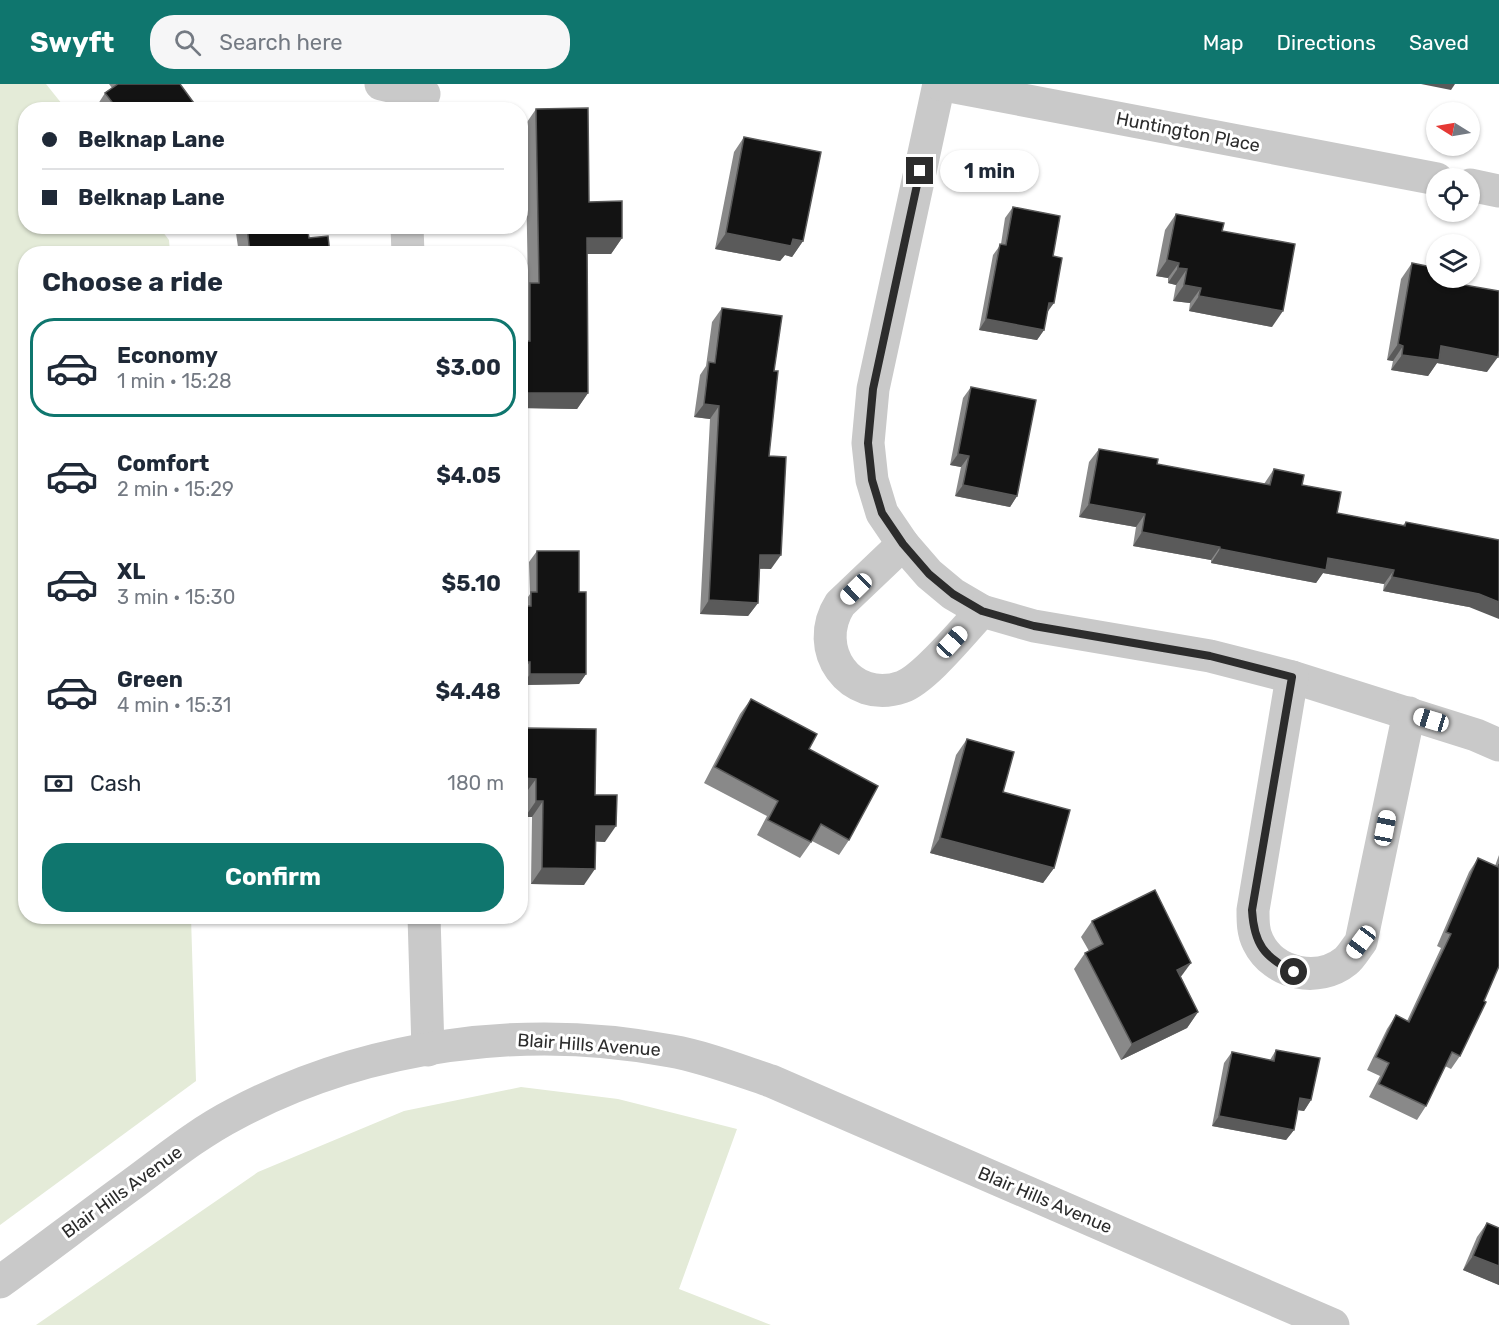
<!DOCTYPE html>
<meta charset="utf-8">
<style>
body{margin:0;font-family:Rubik,sans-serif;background:#f6f6f7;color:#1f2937;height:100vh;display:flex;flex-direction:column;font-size:22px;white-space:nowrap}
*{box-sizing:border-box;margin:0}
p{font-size:20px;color:#747a83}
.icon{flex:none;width:33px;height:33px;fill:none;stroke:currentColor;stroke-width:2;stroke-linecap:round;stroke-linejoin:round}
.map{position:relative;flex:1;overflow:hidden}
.details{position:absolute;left:18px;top:162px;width:510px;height:678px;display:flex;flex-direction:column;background:#fff;border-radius:24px;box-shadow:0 2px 4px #0004}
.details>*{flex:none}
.banner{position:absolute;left:18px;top:18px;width:510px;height:132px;border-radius:24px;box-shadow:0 2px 4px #0004;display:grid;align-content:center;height:132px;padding:0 24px;background:#fff}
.needle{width:39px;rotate:281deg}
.tools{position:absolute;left:1426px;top:18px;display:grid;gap:12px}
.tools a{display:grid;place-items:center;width:54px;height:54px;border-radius:50%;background:#fff;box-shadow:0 2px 4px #0004;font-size:30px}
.end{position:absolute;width:27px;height:27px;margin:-14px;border:8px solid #2c2c2c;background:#fff;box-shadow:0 0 0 3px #fff}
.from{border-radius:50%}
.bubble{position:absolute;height:42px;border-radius:21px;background:#fff;box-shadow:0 2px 4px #0004;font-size:20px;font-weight:700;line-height:42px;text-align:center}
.car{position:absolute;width:18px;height:36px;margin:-18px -9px;border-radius:8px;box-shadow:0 0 4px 2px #0007;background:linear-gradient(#fff 24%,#345 0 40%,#fff 0 76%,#345 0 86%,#fff 0)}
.banner b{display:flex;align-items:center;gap:21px;height:57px;font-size:22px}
.banner b+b{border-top:2px solid #e0e1e3}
.banner i{width:15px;height:15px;background:#1f2937}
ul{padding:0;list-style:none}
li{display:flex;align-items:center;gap:18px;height:99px;margin:0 12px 9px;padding:0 12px;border:3px solid transparent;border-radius:24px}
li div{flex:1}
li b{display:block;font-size:22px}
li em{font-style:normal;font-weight:700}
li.current{border-color:#0f766e}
li>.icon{width:54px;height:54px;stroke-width:1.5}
h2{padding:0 24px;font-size:27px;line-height:72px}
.pay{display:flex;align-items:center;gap:15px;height:66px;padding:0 24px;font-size:22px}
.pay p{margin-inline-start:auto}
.cta{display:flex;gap:12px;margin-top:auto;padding:12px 24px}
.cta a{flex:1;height:69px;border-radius:24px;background:#0f766e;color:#fff;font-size:24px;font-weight:700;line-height:69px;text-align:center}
header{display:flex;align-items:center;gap:36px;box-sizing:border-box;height:84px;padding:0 30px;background:#0f766e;color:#fff}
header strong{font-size:28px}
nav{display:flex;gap:33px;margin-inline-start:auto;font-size:21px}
.search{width:420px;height:54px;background:#f6f6f7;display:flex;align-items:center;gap:15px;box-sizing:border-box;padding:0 21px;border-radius:24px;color:#747a83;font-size:22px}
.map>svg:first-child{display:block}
</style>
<header>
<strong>Swyft</strong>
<div class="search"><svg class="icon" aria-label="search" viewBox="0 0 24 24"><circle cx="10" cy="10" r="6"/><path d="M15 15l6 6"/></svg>Search here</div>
<nav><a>Map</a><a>Directions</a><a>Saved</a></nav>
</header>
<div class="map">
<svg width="1499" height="1241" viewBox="0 0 1499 1241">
<rect width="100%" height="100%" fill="#fff"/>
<g fill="#e4ebd8">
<path d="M 0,0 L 46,0 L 66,25 L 26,26 L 26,142 L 159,143 L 169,156 L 170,169 L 26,170 L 26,832 L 191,833 L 196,997 L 0,1141 Z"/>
<path d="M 521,1003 L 618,1015 L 737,1045 L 679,1205 L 771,1241 L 36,1241 L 258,1088 L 404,1027 Z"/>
</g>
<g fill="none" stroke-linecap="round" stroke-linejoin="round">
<g stroke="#c9c9c9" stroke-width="33">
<path d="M 381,0 L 424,10"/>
<path d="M 939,0 L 873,305 L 868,359 L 872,396 L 882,429 L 903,460 L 929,490 L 953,510 L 982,527 L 1034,542 L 1210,572 L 1292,593 L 1476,651 L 1499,661"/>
<path d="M 939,0 L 1437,95"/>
<path d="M 1470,101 L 1499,107"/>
<path d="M 407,142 L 408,170"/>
<path d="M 903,460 L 840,520 C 811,565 850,621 902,603 C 925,595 964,546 982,527"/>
<path d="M 1292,593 L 1253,826 C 1253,838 1253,848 1258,858 C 1274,891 1319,899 1346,877 C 1352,872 1356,864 1361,858 L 1409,629"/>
<path d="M 424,832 L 428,966"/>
<path d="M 0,1198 C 44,1166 87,1133 131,1101 C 165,1076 198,1049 235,1030 C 367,960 526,939 671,967 C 705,973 738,986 771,997 L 1333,1241"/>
</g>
</g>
<g fill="#898989">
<path d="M 109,0 L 180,0 L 199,26 L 102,26 L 98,20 L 105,9 L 112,4 Z"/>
<path d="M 536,25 L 589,118 L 622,154 L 611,170 L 587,170 L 588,309 L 577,325 L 520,324 L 520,213 L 528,202 L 525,41 Z"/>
<path d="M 744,53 L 803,157 L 792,173 L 785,171 L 780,177 L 715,165 L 734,68 Z"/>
<path d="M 1013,123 L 1053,172 L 1047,229 L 1044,246 L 1037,256 L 979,246 L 993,171 L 1001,160 L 1005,134 Z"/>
<path d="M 1176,130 L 1222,147 L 1272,243 L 1189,227 L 1190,219 L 1173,217 L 1176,201 L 1168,199 L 1168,194 L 1156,192 L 1165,146 Z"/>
<path d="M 235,142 L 307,142 L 309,154 L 330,170 L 239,170 Z"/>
<path d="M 1412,179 L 1447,198 L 1487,288 L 1437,279 L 1428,292 L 1391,286 L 1393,277 L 1387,276 L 1401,195 Z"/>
<path d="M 722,224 L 774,287 L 769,372 L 771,485 L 760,485 L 758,519 L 748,532 L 700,530 L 710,335 L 694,333 L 700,291 L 706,282 L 712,238 Z"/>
<path d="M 971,303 L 1017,412 L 1010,423 L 955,412 L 961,383 L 950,381 L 963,314 Z"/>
<path d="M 1099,365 L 1157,380 L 1264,400 L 1274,385 L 1302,401 L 1337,429 L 1403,441 L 1406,438 L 1469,523 L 1383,507 L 1384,500 L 1323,489 L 1316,499 L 1211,479 L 1211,476 L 1133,462 L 1136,443 L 1079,433 L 1089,378 Z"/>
<path d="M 537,467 L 579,508 L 586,590 L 579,600 L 523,601 L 522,588 L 520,588 L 520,522 L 524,522 L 524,519 L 530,510 L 529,478 Z"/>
<path d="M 751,615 L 809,665 L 849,756 L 839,771 L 812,757 L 800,774 L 757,751 L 767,732 L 704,699 L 740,630 Z"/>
<path d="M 524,644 L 595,711 L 605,758 L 596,757 L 584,801 L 531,800 L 532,733 L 525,733 L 525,710 L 520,710 L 520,649 Z"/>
<path d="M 967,655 L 1054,784 L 1043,799 L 930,769 L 956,671 Z"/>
<path d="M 1499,771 L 1499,882 L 1460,972 L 1451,985 L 1445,982 L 1426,1022 L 1417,1036 L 1369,1013 L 1380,992 L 1367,986 L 1387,945 L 1396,931 L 1407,937 L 1441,864 L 1437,862 L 1469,788 L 1478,774 L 1495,782 Z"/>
<path d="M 1092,837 L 1181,893 L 1198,928 L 1187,944 L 1121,976 L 1074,885 L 1085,869 L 1089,867 L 1081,853 Z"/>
<path d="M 1276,966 L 1311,1016 L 1304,1027 L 1297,1026 L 1294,1046 L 1286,1056 L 1212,1042 L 1224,979 L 1232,968 L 1270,976 Z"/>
<path d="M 1487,1139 L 1499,1144 L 1499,1201 L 1463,1186 L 1477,1153 Z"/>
</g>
<g fill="#5a5a5a">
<path d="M 1421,0 L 1455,0 L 1451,6 Z"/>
<path d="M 726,149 L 793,155 L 803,157 L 792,173 L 785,171 L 780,177 L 715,165 Z"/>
<path d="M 587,154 L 622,154 L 611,170 L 577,170 Z"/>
<path d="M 1167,176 L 1179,179 L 1168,194 L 1156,192 Z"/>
<path d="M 1178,184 L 1187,185 L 1176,201 L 1168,199 Z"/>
<path d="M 1184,201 L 1201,204 L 1190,219 L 1173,217 Z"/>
<path d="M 1199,212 L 1283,227 L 1272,243 L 1189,227 Z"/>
<path d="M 1049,219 L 1054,219 L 1046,230 Z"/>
<path d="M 986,235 L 1044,246 L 1037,256 L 979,246 Z"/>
<path d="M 1398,260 L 1403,262 L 1393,277 L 1387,276 Z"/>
<path d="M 1441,262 L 1498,273 L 1487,288 L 1437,279 L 1428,292 L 1391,286 L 1402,271 Z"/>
<path d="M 521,309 L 588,309 L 577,325 L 520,324 Z"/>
<path d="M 704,320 L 719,322 L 710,335 L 694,333 Z"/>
<path d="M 958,370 L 969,372 L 961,383 L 950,381 Z"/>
<path d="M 963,401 L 1017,412 L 1010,423 L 955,412 Z"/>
<path d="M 1089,420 L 1145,430 L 1136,443 L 1079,433 Z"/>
<path d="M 1142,448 L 1220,463 L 1211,476 L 1133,462 Z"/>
<path d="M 1220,465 L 1328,474 L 1394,486 L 1384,500 L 1323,489 L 1316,499 L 1211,479 Z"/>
<path d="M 760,471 L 781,471 L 771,485 L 751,484 Z"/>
<path d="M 1392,493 L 1479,510 L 1499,518 L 1499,535 L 1469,523 L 1383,507 Z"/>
<path d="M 709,516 L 758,519 L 748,532 L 700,530 Z"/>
<path d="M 520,578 L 530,578 L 522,588 L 520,588 Z"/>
<path d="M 530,590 L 586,590 L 579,600 L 523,601 Z"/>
<path d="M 523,694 L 536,695 L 525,710 L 520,710 L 520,698 Z"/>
<path d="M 536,717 L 543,717 L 532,733 L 525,733 Z"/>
<path d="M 596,742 L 616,742 L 605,758 L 585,757 Z"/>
<path d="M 940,754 L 1054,784 L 1043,799 L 930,769 Z"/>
<path d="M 542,784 L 595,785 L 584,801 L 531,800 Z"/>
<path d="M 1191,879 L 1180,894 L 1177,886 Z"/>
<path d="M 1198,928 L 1187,944 L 1121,976 L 1132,960 Z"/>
<path d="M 1300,1014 L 1311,1016 L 1304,1027 L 1292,1025 Z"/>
<path d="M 1219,1032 L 1294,1046 L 1286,1056 L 1212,1042 Z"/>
<path d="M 1473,1172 L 1499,1182 L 1499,1201 L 1463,1186 Z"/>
</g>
<g fill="#131313" stroke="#5a5a5a" stroke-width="1.5">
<path d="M 118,0 L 180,0 L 199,26 L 118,26 L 105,9 Z"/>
<path d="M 588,24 L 589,118 L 622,117 L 622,154 L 587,154 L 588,309 L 521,309 L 521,257 L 530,257 L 530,199 L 539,199 L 536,25 Z"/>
<path d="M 744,53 L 821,68 L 803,157 L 793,155 L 791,162 L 726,149 Z"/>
<path d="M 1013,123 L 1060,132 L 1053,172 L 1062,174 L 1054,219 L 1049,219 L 1044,246 L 986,235 L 1000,160 L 1006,161 Z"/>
<path d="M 1176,130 L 1224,139 L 1222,147 L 1295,160 L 1283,227 L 1199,212 L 1201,204 L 1184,201 L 1187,185 L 1178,184 L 1179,179 L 1167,176 Z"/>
<path d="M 247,142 L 307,142 L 309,154 L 328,152 L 330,170 L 250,170 Z"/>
<path d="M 1412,179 L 1437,184 L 1437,194 L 1448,194 L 1447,198 L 1499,207 L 1499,267 L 1498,273 L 1441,262 L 1439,276 L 1402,271 L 1403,262 L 1398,260 Z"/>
<path d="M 722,224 L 782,232 L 774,287 L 778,287 L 769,372 L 786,373 L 781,471 L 760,471 L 758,519 L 709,516 L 719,322 L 704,320 L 709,278 L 715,279 Z"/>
<path d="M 971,303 L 1036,316 L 1017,412 L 963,401 L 969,372 L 958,370 Z"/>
<path d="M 1099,365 L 1158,375 L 1157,380 L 1270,401 L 1274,385 L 1304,391 L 1302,401 L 1341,408 L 1337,429 L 1405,442 L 1406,438 L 1499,456 L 1499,518 L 1479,510 L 1392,493 L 1394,486 L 1328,474 L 1326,486 L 1220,465 L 1220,463 L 1142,448 L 1145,430 L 1089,420 Z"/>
<path d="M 537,467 L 579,467 L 579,508 L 586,508 L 586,590 L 530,590 L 530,578 L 520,578 L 520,522 L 531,522 L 531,508 L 537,508 Z"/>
<path d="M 751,615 L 817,650 L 809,665 L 878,702 L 849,756 L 821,740 L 811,758 L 768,736 L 778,717 L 715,683 Z"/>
<path d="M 524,644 L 596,645 L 595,711 L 617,711 L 616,742 L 596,742 L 595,785 L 542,784 L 543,717 L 536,717 L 536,695 L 523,694 Z"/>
<path d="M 967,655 L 1014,668 L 1003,708 L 1070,726 L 1054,784 L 940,754 Z"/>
<path d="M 1478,774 L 1498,783 L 1499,780 L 1499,882 L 1484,917 L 1486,918 L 1460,972 L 1452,968 L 1426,1022 L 1379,1000 L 1389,979 L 1376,973 L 1396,931 L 1409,938 L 1451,850 L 1446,848 Z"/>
<path d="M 1155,806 L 1191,879 L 1177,886 L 1198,928 L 1132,960 L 1085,869 L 1103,860 L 1092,837 Z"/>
<path d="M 1276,966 L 1320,974 L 1311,1016 L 1300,1014 L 1294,1046 L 1219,1032 L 1232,968 L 1274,977 Z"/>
<path d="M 1487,1139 L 1499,1144 L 1499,1182 L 1473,1172 Z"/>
</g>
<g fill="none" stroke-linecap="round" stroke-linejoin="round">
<path stroke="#2c2c2c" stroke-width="8" d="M 920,87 L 873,305 L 868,359 L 872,396 L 882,429 L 903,460 L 929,490 L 953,510 L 982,527 L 1034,542 L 1210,572 L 1292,593 L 1252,826 C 1254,860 1264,873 1294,888"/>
</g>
<g text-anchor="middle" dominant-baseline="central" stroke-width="6" stroke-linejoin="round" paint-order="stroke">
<g font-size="18" fill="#2c2c2c" stroke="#fff">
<text transform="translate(1188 48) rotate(11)">Huntington Place</text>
<text transform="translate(589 961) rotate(4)">Blair Hills Avenue</text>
<text transform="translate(122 1108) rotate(-36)">Blair Hills Avenue</text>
<text transform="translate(1045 1116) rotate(23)">Blair Hills Avenue</text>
</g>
</g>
</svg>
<div class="tools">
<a><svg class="needle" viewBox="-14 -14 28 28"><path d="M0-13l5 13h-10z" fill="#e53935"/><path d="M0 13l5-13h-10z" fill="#747a83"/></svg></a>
<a><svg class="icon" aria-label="locate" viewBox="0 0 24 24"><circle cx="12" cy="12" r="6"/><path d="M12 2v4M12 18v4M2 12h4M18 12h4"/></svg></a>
<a><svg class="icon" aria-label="layers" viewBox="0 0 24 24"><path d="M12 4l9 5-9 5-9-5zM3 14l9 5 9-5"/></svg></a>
</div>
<i class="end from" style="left:1294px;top:888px"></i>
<i class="end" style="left:920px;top:87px"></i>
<div class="bubble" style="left:940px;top:66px;width:99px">1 min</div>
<i class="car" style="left:856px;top:505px;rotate:226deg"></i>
<i class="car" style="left:952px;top:558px;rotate:43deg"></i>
<i class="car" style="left:1431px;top:636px;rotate:287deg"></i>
<i class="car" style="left:1385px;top:744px;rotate:11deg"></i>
<i class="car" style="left:1361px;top:858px;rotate:217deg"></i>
<div class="banner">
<b><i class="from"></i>Belknap Lane</b>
<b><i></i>Belknap Lane</b>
</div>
<section class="details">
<h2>Choose a ride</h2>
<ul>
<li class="current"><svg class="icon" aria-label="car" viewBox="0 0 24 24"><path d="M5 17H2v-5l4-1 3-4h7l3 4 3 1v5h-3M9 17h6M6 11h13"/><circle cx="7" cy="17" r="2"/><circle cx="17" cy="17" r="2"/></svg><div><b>Economy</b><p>1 min · 15:28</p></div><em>$3.00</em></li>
<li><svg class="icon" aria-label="car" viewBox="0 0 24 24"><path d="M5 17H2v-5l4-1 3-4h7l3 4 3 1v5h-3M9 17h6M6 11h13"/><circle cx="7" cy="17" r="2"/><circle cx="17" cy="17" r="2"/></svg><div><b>Comfort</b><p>2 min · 15:29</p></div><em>$4.05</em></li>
<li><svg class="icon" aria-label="car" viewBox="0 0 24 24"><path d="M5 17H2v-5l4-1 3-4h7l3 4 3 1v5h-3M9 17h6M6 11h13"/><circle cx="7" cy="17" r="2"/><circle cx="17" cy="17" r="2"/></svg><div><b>XL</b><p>3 min · 15:30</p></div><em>$5.10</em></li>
<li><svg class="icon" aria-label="car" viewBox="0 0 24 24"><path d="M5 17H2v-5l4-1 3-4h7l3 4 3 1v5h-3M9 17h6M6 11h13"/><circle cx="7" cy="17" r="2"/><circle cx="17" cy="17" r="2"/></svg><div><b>Green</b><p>4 min · 15:31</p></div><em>$4.48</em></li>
</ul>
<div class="pay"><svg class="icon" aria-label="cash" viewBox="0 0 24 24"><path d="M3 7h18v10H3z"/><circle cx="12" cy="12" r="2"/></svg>Cash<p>180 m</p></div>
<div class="cta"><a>Confirm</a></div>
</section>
</div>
